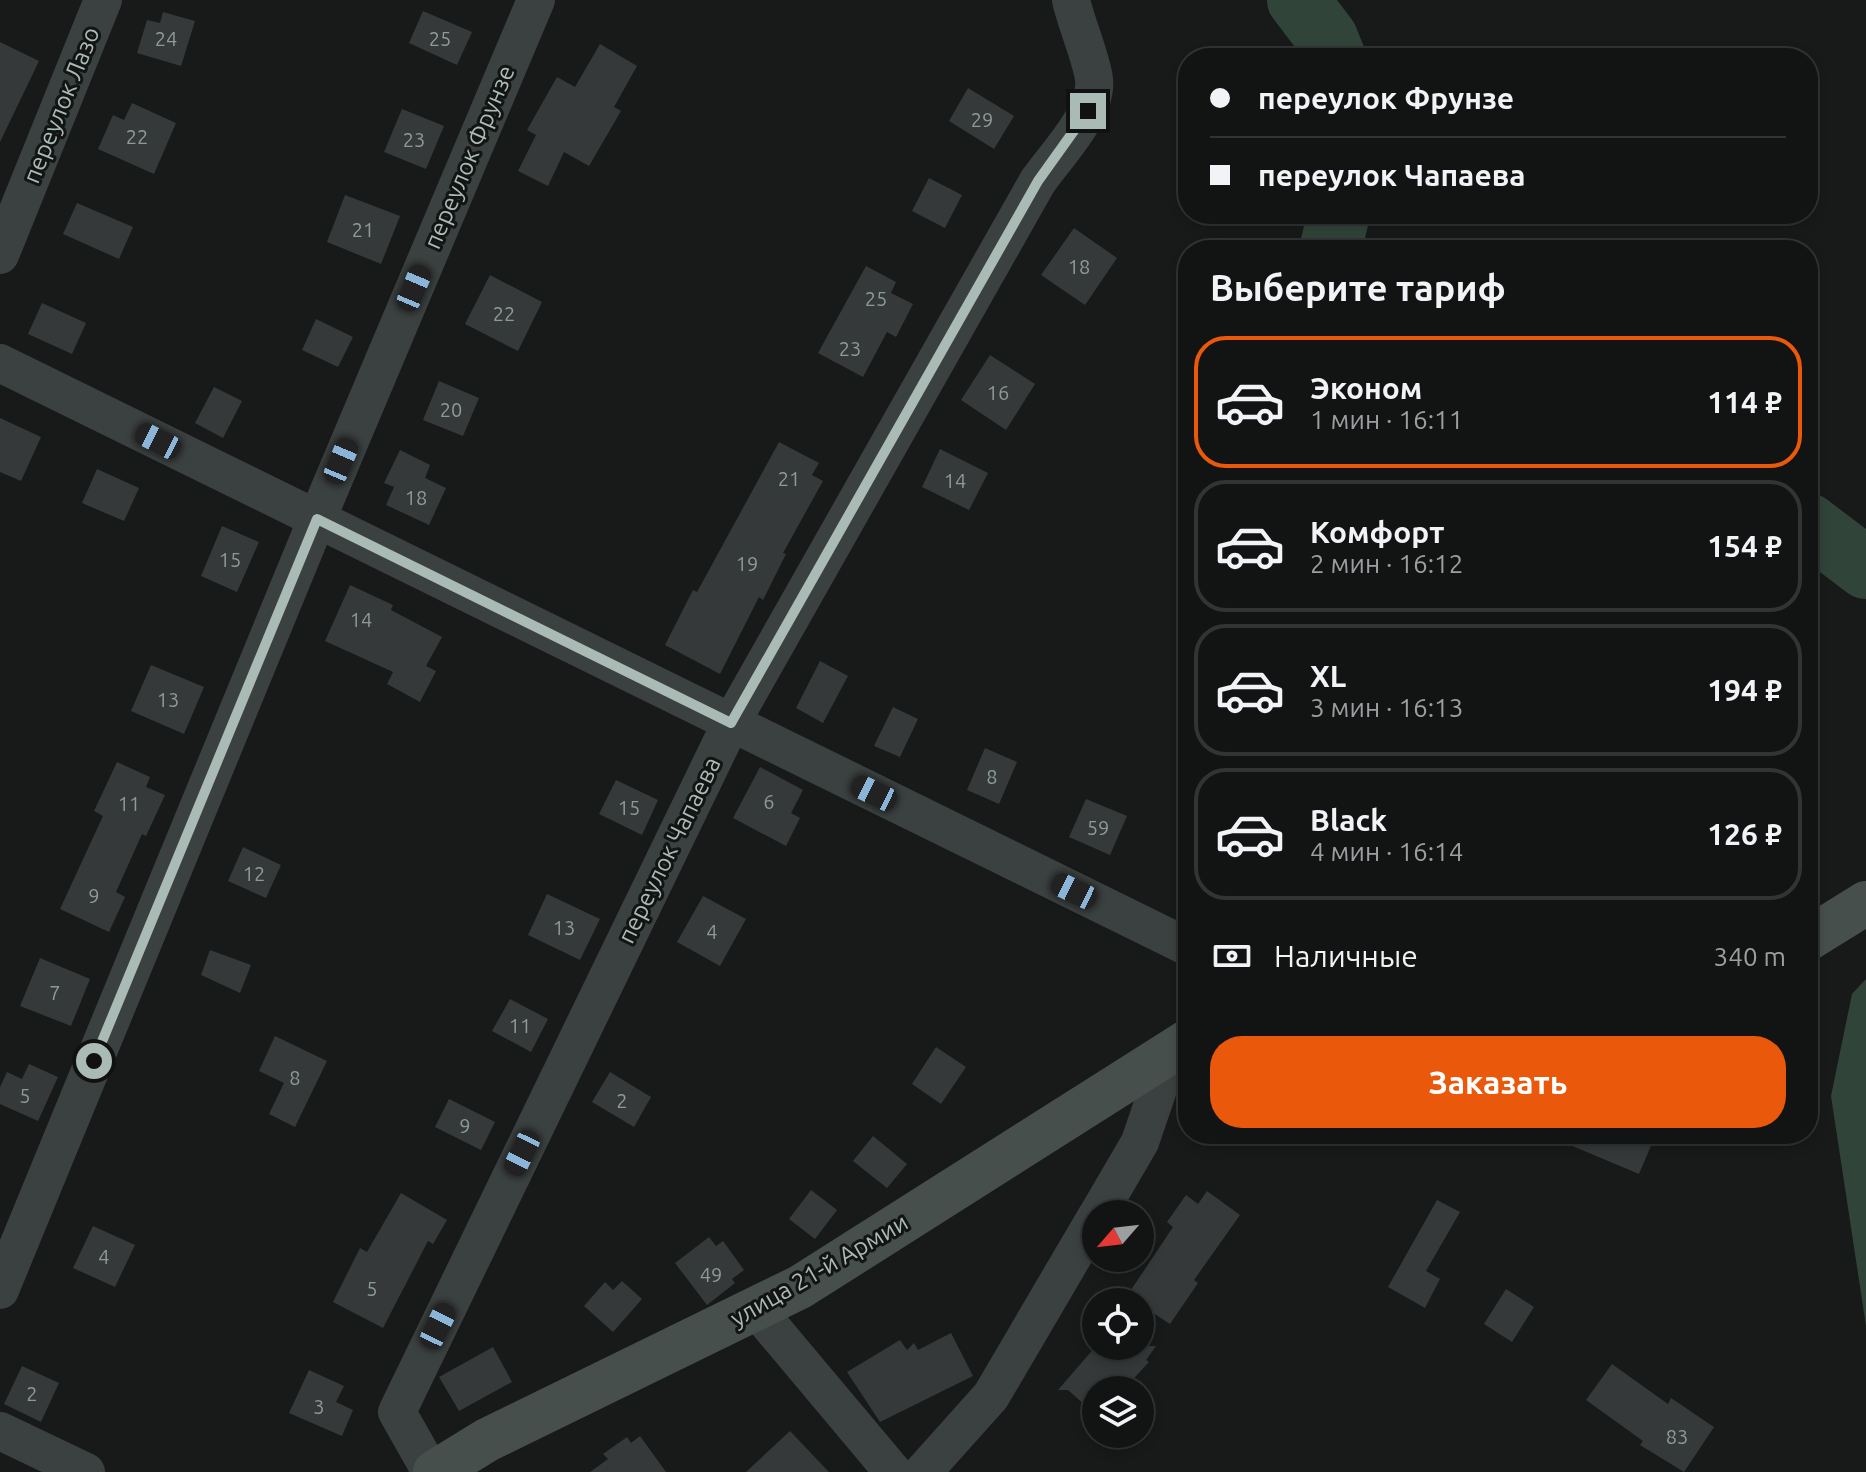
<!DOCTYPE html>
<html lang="ru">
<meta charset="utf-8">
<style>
body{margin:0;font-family:Ubuntu,sans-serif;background:#1b1d1d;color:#f1f3f6;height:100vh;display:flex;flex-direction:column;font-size:30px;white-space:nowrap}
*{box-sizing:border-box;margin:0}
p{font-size:26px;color:#9c9ea0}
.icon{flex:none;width:44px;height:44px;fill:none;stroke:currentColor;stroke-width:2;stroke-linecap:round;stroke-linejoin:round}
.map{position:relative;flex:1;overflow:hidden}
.drawer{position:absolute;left:1178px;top:240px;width:640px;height:904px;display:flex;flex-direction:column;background:#121414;border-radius:32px;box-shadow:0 4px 12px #0003,0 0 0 2px #313334}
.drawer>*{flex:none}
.guide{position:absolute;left:1178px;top:48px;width:640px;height:176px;border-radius:32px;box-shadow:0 4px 12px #0003,0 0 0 2px #313334;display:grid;align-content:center;height:176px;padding:0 32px;background:#121414}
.needle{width:52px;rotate:242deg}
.tools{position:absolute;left:1082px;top:1200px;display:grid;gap:16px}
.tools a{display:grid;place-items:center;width:72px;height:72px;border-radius:50%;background:#121414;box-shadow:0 4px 12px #0003,0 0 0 2px #313334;font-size:40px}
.end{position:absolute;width:36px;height:36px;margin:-18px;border:10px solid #aabab5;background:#111;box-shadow:0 0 0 4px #111}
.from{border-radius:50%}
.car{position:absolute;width:24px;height:48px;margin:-24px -12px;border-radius:10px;box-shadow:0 0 6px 2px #0007;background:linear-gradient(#222 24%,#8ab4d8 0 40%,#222 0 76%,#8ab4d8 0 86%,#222 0)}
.guide b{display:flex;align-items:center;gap:28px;height:76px;font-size:30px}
.guide b+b{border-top:2px solid #313334}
.guide i{width:20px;height:20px;background:#f1f3f6}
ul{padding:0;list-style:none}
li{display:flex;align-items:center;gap:24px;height:132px;margin:0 16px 12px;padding:0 16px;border:4px solid #313334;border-radius:32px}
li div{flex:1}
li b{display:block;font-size:30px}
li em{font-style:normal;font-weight:700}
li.selected{border-color:#ea580c}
li>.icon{width:72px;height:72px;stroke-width:1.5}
h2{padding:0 32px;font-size:36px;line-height:96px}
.pay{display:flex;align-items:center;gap:20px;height:88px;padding:0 32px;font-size:30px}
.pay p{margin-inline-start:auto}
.button{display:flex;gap:16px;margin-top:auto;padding:16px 32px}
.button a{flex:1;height:92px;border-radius:32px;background:#ea580c;color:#fff;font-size:32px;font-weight:700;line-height:92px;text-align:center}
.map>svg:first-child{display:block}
</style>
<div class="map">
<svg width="1866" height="1472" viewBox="0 0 1866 1472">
<rect width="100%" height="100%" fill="#181a1a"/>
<path fill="#314439" d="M 1866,979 L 1866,1326 L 1831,1096 L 1852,994 Z"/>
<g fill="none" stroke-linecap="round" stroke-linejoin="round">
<g stroke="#314439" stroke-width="62">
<path d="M 1298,0 L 1327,38 L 1335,58"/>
<path d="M 1330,250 L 1339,214"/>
<path d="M 1808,524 L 1866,568"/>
</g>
</g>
<g fill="#353939">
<path d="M 423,11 L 472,32 L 457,65 L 409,43 Z"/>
<path d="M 163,12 L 195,21 L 181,66 L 137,53 L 147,20 L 160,23 Z"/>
<path d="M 0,42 L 39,61 L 0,142 Z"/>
<path d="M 600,44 L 637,66 L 614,107 L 621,111 L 589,166 L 564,152 L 548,186 L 518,171 L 536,135 L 527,130 L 557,77 L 575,87 Z"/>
<path d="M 968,88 L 1014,116 L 994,149 L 949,121 Z"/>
<path d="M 132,103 L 176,123 L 154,174 L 98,149 L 113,115 L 124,120 Z"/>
<path d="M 402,109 L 444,126 L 426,169 L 384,152 Z"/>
<path d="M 929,178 L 962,195 L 945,228 L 912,211 Z"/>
<path d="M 345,195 L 400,216 L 381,264 L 327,242 Z"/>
<path d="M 77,203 L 133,227 L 119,259 L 63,234 Z"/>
<path d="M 1074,228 L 1117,258 L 1085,305 L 1041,275 Z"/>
<path d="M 866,266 L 896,282 L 891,293 L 913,304 L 896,337 L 887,332 L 863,377 L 818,353 Z"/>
<path d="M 490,275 L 542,302 L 518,351 L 465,324 Z"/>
<path d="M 42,303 L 86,323 L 72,354 L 28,334 Z"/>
<path d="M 316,319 L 353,337 L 338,367 L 302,350 Z"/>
<path d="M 990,355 L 1035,384 L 1006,430 L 961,400 Z"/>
<path d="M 439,381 L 479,398 L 463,436 L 423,420 Z"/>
<path d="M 214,387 L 242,401 L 223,438 L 195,423 Z"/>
<path d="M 0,418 L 41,437 L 21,481 L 0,472 Z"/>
<path d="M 779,442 L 819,463 L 812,475 L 823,481 L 783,553 L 786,554 L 763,600 L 759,597 L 720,674 L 665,645 L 693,590 L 697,592 Z"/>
<path d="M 940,449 L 988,473 L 969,510 L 922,487 Z"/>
<path d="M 400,450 L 430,465 L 425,478 L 446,488 L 429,525 L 386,505 L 394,487 L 384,483 Z"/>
<path d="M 97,469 L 139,488 L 124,521 L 82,503 Z"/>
<path d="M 222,526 L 259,542 L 237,592 L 201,576 Z"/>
<path d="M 350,585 L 393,605 L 391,610 L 442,637 L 426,666 L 436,671 L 420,702 L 387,684 L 393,672 L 325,641 Z"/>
<path d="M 820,661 L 848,676 L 823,723 L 796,708 Z"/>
<path d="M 151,665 L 204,687 L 184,734 L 131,711 Z"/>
<path d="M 893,707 L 918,719 L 900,757 L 874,746 Z"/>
<path d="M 985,748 L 1017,762 L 999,804 L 967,790 Z"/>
<path d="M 117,762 L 150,777 L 146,787 L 165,795 L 146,836 L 142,834 L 116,892 L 125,897 L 109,932 L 60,909 L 103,816 L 94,811 Z"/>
<path d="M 760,767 L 803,790 L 791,813 L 800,818 L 786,846 L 733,818 Z"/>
<path d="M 616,780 L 658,800 L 642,835 L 599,814 Z"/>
<path d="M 1086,799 L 1127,816 L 1110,855 L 1069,837 Z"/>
<path d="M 243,847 L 281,865 L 266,898 L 228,881 Z"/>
<path d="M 547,894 L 600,919 L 580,960 L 528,935 Z"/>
<path d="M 703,896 L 746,919 L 720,966 L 677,942 Z"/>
<path d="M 210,950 L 251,965 L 240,993 L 201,975 Z"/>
<path d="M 40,958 L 90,979 L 71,1026 L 20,1006 Z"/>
<path d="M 510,999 L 548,1019 L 531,1052 L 492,1031 Z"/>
<path d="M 275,1036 L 327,1061 L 295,1127 L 269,1114 L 284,1083 L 259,1071 Z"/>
<path d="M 936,1047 L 966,1067 L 941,1104 L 912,1084 Z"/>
<path d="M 29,1064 L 58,1077 L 38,1121 L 0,1104 L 0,1087 L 7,1072 L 22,1079 Z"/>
<path d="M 610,1072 L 651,1097 L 634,1127 L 592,1102 Z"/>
<path d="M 449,1099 L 495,1122 L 481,1150 L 435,1127 Z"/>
<path d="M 1544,1134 L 1656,1134 L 1639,1174 Z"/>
<path d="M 873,1136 L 907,1164 L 887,1188 L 853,1161 Z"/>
<path d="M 811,1190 L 837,1210 L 815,1239 L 789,1219 Z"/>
<path d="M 1207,1191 L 1240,1215 L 1194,1280 L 1198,1283 L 1170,1324 L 1127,1296 L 1173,1227 L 1167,1222 L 1186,1195 L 1198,1204 Z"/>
<path d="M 401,1193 L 447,1220 L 433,1244 L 428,1241 L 383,1328 L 333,1302 L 360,1248 L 367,1252 Z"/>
<path d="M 1437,1200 L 1460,1212 L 1426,1271 L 1440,1279 L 1425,1308 L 1388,1287 Z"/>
<path d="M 93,1226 L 135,1245 L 115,1287 L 73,1268 Z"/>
<path d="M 709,1237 L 716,1246 L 723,1241 L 744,1270 L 732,1279 L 735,1283 L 707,1305 L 675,1263 Z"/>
<path d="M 622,1281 L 642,1299 L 613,1332 L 584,1306 L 605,1282 L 613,1290 Z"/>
<path d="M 1506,1289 L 1534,1307 L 1512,1342 L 1484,1324 Z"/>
<path d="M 951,1333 L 973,1376 L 880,1422 L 847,1372 L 900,1340 L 907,1350 L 914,1343 L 918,1350 Z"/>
<path d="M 1096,1346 L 1156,1346 L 1146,1360 L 1149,1362 L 1123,1390 L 1096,1390 L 1096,1415 L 1068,1390 L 1058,1390 Z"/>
<path d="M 493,1347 L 512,1382 L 459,1411 L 439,1377 Z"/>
<path d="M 1612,1364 L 1668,1404 L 1671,1398 L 1714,1427 L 1684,1472 L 1640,1445 L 1643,1441 L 1586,1400 Z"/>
<path d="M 22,1366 L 59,1383 L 41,1422 L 4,1404 Z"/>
<path d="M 309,1370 L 344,1386 L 336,1402 L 353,1410 L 342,1436 L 289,1413 Z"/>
<path d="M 790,1431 L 829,1472 L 746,1472 Z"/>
<path d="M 640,1436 L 666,1472 L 590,1472 L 608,1459 L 603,1454 L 627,1437 L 631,1443 Z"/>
</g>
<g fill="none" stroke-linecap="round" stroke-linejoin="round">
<g stroke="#3b4140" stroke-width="38">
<path d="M 0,255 L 103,0"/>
<path d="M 0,363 L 1188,947"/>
<path d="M 1098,1214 L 1140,1142 L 1171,1051"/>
<path d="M 0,1290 L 317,519 L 536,0"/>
<path d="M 757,1310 L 893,1472"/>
<path d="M 0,1431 L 86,1472"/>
<path d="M 431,1472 L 397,1412 L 731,723 L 1038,181 C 1057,154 1098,113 1094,79 C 1091,57 1076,23 1071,0"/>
<path d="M 923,1472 L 991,1396 L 1096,1217"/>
</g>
<g stroke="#474f4d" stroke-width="44">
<path d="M 1808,939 L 1866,903"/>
<path d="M 435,1472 L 487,1440 L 800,1287 L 1188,1041"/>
</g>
</g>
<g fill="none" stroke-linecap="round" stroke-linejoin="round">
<path stroke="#aabab5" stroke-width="10" d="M 94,1061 L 317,519 L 731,723 L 1038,181 L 1088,111"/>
</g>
<g text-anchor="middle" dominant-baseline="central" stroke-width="6" stroke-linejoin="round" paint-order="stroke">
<g font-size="20" fill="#8d9a96">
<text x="166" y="38">24</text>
<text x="440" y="38">25</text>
<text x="982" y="119">29</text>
<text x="137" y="136">22</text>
<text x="414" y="139">23</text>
<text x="363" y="229">21</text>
<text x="1079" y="266">18</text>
<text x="876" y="298">25</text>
<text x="504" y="313">22</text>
<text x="850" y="348">23</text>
<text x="998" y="392">16</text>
<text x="451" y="409">20</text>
<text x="789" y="478">21</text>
<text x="955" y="480">14</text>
<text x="416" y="497">18</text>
<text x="230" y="559">15</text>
<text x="747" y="563">19</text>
<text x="361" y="619">14</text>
<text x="168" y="699">13</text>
<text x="992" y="776">8</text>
<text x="769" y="801">6</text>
<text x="129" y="803">11</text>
<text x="629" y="807">15</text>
<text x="1098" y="827">59</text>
<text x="254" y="873">12</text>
<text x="94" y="895">9</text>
<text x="564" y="927">13</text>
<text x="712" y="931">4</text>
<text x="55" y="992">7</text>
<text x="520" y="1025">11</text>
<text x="295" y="1077">8</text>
<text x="25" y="1095">5</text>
<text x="622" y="1100">2</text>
<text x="465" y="1125">9</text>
<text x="104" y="1256">4</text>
<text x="711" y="1274">49</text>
<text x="372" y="1288">5</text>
<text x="32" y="1393">2</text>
<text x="319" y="1406">3</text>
<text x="1677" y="1436">83</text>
</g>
<g font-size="24" fill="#aabab5" stroke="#131515">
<text transform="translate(61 105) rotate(-68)">переулок Лазо</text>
<text transform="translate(469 157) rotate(-67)">переулок Фрунзе</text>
<text transform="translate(669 850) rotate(-64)">переулок Чапаева</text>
<text transform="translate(819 1270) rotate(-30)">улица 21-й Армии</text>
</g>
</g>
</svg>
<div class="tools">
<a><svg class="needle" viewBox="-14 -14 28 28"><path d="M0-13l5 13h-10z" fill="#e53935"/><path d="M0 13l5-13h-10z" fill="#9c9ea0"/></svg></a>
<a><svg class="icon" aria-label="locate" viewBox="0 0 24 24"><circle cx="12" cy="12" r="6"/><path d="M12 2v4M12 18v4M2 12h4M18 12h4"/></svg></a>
<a><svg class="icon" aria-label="layers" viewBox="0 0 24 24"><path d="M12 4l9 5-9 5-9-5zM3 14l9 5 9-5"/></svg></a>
</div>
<i class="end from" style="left:94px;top:1061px"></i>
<i class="end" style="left:1088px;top:111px"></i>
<i class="car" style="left:414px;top:288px;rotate:23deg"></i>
<i class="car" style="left:158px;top:441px;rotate:297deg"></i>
<i class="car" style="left:341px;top:461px;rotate:23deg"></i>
<i class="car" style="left:874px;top:793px;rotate:296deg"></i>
<i class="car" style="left:1074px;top:891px;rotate:296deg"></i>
<i class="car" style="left:522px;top:1153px;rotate:206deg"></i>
<i class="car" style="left:438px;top:1326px;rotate:26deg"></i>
<div class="guide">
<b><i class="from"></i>переулок Фрунзе</b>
<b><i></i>переулок Чапаева</b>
</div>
<section class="drawer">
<h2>Выберите тариф</h2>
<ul>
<li class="selected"><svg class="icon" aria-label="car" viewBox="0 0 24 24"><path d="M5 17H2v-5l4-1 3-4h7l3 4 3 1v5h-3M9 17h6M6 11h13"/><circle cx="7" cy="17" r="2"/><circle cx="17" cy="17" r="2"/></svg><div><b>Эконом</b><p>1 мин · 16:11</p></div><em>114 ₽</em></li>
<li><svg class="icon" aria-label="car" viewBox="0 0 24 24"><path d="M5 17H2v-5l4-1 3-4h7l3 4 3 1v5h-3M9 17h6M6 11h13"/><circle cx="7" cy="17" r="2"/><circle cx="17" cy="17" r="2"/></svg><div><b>Комфорт</b><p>2 мин · 16:12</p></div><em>154 ₽</em></li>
<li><svg class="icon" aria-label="car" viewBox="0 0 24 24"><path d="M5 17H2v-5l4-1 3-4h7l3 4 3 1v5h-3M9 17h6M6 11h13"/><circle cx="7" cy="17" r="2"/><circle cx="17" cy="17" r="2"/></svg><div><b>XL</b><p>3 мин · 16:13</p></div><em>194 ₽</em></li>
<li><svg class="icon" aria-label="car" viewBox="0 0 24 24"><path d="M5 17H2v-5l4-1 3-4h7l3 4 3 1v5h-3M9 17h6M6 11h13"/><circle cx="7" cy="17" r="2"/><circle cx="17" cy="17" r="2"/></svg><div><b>Black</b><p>4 мин · 16:14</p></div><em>126 ₽</em></li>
</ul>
<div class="pay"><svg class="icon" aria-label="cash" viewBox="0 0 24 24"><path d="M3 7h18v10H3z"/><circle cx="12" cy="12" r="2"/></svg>Наличные<p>340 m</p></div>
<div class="button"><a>Заказать</a></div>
</section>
</div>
